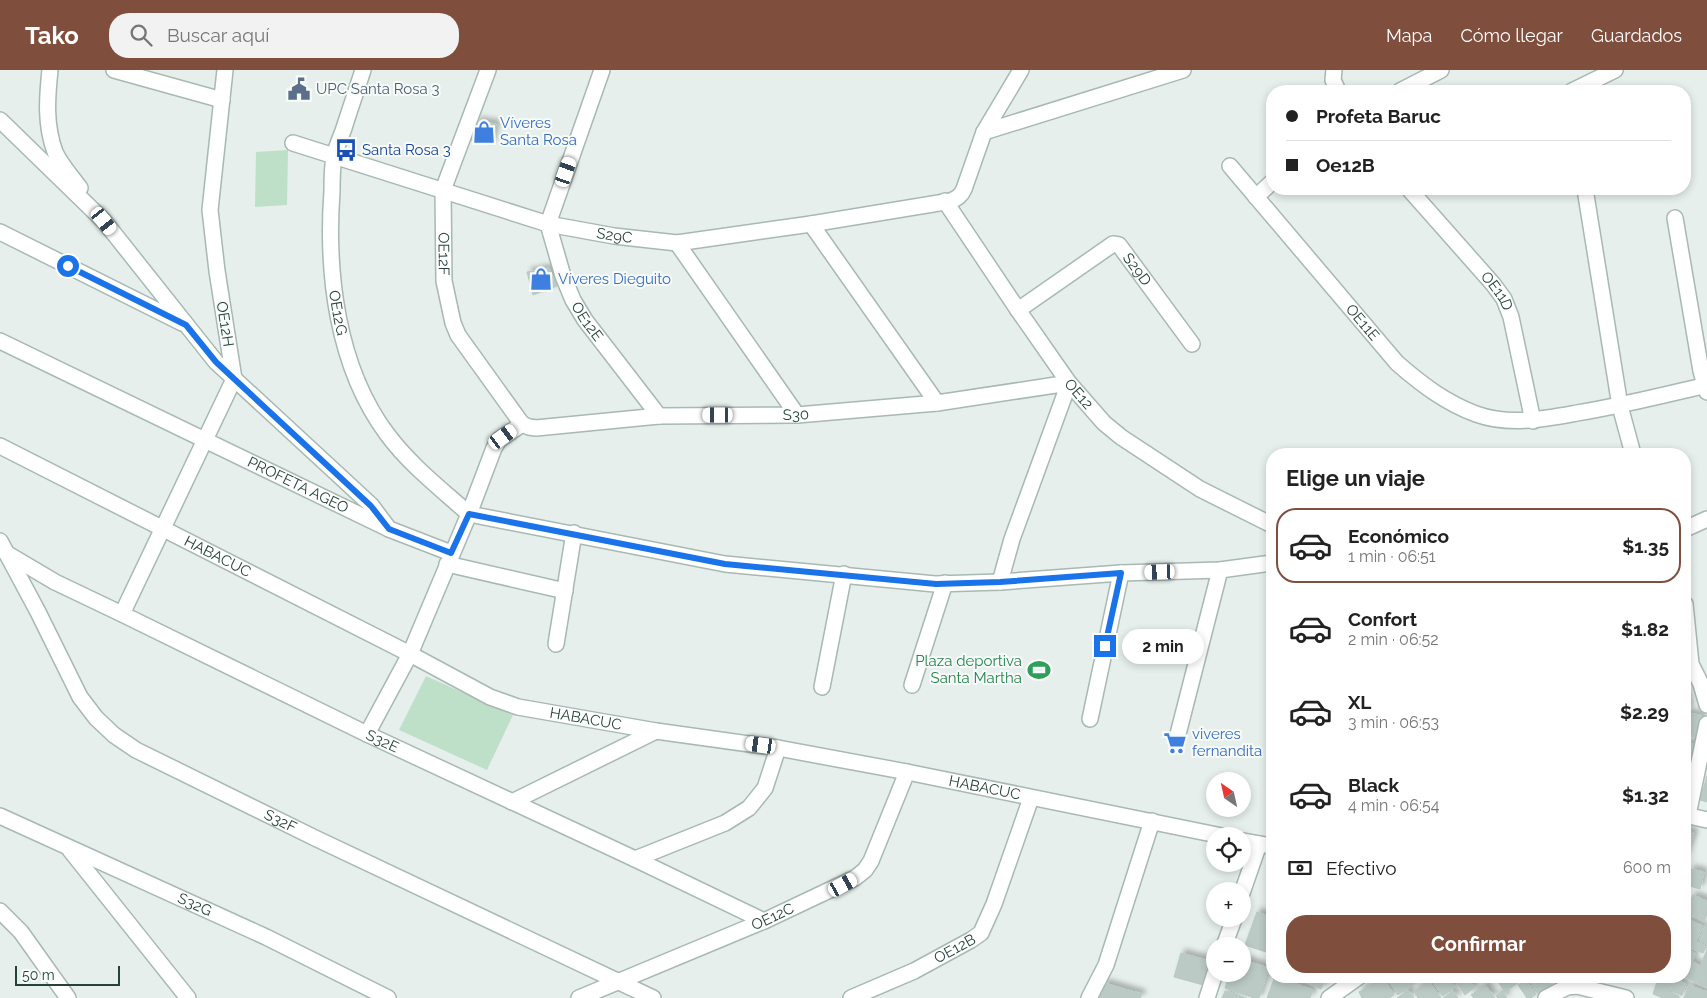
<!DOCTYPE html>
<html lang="es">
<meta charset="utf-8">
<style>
body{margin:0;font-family:Raleway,sans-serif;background:#f2f2f2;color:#222;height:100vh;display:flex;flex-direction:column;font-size:19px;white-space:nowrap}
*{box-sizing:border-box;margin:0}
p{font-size:16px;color:#767676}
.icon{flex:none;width:28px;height:28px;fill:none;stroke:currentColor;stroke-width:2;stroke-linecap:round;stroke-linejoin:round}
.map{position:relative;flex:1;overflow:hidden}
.panel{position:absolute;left:1266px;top:378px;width:425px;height:535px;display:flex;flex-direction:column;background:#fff;border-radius:20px;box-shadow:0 2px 8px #0003}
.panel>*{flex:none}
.guide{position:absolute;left:1266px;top:15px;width:425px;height:110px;border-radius:20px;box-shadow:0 2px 8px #0003;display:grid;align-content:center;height:110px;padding:0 20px;background:#fff}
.needle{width:32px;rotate:326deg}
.controls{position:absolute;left:1206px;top:702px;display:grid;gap:10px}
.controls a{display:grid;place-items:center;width:45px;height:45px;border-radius:50%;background:#fff;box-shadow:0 2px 8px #0003;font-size:25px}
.scale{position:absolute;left:15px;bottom:12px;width:105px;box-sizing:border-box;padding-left:5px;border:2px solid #24423a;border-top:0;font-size:14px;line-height:18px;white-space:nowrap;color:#24423a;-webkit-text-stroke:4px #f7fbf9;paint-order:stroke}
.end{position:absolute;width:22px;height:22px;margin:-11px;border:6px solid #1a73e8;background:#fff;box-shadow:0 0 0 2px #fff}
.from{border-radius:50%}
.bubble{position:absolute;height:35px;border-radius:18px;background:#fff;box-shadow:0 2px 8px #0003;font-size:16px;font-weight:700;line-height:35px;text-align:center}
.car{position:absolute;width:15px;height:30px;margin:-15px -8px;border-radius:6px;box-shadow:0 0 4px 1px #0007;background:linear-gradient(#fff 24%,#345 0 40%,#fff 0 76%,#345 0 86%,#fff 0)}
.guide b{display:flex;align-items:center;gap:18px;height:48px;font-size:19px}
.guide b+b{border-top:1px solid #e0e0e0}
.guide i{width:12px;height:12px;background:#222}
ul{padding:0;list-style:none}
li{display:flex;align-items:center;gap:15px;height:75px;margin:0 10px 8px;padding:0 10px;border:2px solid transparent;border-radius:20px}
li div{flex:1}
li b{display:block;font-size:19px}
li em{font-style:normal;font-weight:700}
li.selected{border-color:#804e3d}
li>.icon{width:45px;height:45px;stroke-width:1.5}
h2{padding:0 20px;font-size:22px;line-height:60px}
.pay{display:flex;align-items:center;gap:12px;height:55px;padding:0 20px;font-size:19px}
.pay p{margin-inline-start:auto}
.action{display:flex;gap:10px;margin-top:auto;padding:10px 20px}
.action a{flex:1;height:58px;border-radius:20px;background:#804e3d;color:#fff;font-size:20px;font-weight:700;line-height:58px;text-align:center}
header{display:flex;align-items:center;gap:30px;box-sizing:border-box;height:70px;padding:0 25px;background:#804e3d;color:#fff}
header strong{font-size:24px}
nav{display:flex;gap:28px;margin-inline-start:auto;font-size:18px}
.search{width:350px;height:45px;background:#f2f2f2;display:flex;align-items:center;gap:12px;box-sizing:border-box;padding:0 18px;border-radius:20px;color:#767676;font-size:19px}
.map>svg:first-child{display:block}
</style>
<header>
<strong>Tako</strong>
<div class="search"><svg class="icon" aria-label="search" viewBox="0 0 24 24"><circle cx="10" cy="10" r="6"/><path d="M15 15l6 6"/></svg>Buscar aquí</div>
<nav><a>Mapa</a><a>Cómo llegar</a><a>Guardados</a></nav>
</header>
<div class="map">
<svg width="1707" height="928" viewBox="0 0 1707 928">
<defs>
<filter id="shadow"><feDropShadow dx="4" dy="-4" stdDeviation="2.5" flood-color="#0004"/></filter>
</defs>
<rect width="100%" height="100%" fill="#e6efeb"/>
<g fill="#bfe0c8">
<path d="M 288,80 L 287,135 L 255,137 L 256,82 Z"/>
<path d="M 426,606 L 513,645 L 487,700 L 399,660 Z"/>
</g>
<g fill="#bbcac4" stroke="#b8c9c2" filter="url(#shadow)">
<path d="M 477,51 L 496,54 L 491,75 L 470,70 Z"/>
<path d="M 549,198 L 557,216 L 533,225 L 527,202 Z"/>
<path d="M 1685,612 L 1689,640 L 1685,640 Z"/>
<path d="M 1685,643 L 1701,645 L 1699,668 L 1685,666 Z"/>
<path d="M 1685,672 L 1700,675 L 1696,693 L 1685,691 Z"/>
<path d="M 1685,696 L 1695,698 L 1690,721 L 1685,720 Z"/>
<path d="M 1707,706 L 1707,732 L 1700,730 Z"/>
<path d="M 1685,760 L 1694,763 L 1685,788 Z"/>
<path d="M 1691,799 L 1704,802 L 1700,819 L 1686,815 Z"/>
<path d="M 1693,825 L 1707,831 L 1707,844 L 1704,851 L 1685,842 Z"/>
<path d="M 1257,842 L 1272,847 L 1272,884 L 1245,875 Z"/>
<path d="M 1685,848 L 1703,856 L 1696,871 L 1706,876 L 1703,883 L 1685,876 Z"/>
<path d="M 1706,855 L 1707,855 L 1707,874 L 1699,870 Z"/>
<path d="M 1685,880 L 1695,883 L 1693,890 L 1685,887 Z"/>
<path d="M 1707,880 L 1707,897 L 1701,894 Z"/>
<path d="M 1181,883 L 1214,892 L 1207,916 L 1174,907 Z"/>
<path d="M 1242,889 L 1269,898 L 1259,928 L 1254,928 L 1225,918 L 1230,904 L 1242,904 Z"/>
<path d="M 1687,889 L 1707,899 L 1707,918 L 1683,906 L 1685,906 L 1685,894 Z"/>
<path d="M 1275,906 L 1313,920 L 1310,928 L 1267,928 Z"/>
<path d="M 1303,906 L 1327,906 L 1321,919 L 1301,910 Z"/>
<path d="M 1385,906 L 1410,906 L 1415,913 L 1398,925 Z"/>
<path d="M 1414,906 L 1429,906 L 1420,913 Z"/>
<path d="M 1436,906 L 1447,906 L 1455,917 L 1443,926 L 1431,910 Z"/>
<path d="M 1451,906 L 1467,906 L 1475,917 L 1465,925 Z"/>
<path d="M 1494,906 L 1516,906 L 1520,911 L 1505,922 Z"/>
<path d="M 1526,906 L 1538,906 L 1540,909 L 1545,907 L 1552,915 L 1538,924 Z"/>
<path d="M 1659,906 L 1673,911 L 1669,922 L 1679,926 L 1679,928 L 1663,928 L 1653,924 Z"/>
<path d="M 1383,907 L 1394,925 L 1389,928 L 1362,928 L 1359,922 Z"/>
<path d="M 1675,909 L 1686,914 L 1682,925 L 1671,921 Z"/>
<path d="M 1526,910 L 1536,924 L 1531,928 L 1527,928 L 1518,915 Z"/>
<path d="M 1429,911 L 1441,928 L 1418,928 L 1414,921 Z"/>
<path d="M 1104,913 L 1142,924 L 1140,928 L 1099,928 Z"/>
<path d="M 1485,915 L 1495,928 L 1474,928 L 1471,925 Z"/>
<path d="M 1689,915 L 1707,922 L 1707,928 L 1684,928 Z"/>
<path d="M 1408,920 L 1414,928 L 1397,928 Z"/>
<path d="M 1225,921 L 1247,928 L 1222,928 Z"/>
<path d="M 1453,921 L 1458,928 L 1443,928 Z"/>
<path d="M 1502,921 L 1507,928 L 1498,928 L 1496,926 Z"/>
</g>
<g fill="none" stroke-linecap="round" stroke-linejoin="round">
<defs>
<g id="minor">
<path d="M 50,0 C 47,28 45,55 55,82 C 60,94 72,107 80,118"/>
<path d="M 114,0 L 222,30"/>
<path id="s1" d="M 363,0 C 357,19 350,39 344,58 C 341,67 336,77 334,87 C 332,98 332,110 332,121 C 326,203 337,297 387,364 C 410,395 441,419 469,444"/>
<path id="s2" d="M 488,0 L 443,120 L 444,211 L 453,253 L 458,265 L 522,354 L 529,357 L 536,358 L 659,346 L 797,345 L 937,333 L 1069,313 L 1012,469 L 1000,512"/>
<path id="s3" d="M 602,0 L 548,154 L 563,206 L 573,230 L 585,250 L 659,346"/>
<path d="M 1334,0 L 1333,10 L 1338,21"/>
<path d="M 1400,21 L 1441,0"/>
<path d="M 1572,21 L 1615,0"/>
<path d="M 0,50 L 104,151 L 216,292 L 371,435 L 389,459"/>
<path d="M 984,62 L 1183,0"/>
<path id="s4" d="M 293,73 L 548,154 L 614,166 L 677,173 L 811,154 L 951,131 C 957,128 961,126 964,119 L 984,62 L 1021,0"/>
<path id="s5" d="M 1230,96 L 1397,293 C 1421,314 1446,333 1476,344 C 1509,356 1544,349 1577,343 C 1621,336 1664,325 1707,315"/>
<path id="s6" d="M 1409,119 L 1493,214 L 1504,229 L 1511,247 L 1533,351"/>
<path d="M 1585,119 L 1620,336 L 1633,384"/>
<path d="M 1256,127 L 1272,112"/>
<path id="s7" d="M 945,131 L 1018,240 L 1069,313 L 1104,353 L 1121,367 L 1200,419 L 1272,455"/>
<path d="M 1675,148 L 1701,301 L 1707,322"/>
<path d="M 811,154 L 937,333"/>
<path d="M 0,162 L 182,253"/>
<path d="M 677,173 L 797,345"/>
<path id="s8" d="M 1018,240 L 1113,174 L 1119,175 L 1192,274"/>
<path id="s9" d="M 0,271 L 389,459 L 451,483"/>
<path id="s10" d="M 0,376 L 410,584 L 490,627 L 518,637 L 656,661 L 778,678 L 907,702 L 1222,766"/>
<path d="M 469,444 L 725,494 L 935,514 L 1000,512 L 1121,503 L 1220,500 L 1272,493"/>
<path d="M 1685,459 L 1707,449"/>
<path id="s11" d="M 0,471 L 38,542 L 80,627 L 96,648 L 114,665 L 136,680 L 315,768 L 653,928"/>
<path id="s12" d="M 6,483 L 55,512 L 122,544 L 367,664 L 635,789 L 764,851"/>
<path d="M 447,494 L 565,521"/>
<path d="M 1685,534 L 1691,594 L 1701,614 L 1707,635"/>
<path d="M 122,544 L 234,309 L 217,201 L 210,140 L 225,0"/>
<path d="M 556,574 L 574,463"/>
<path d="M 912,615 L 945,513"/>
<path d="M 822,617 L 844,504"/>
<path d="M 1090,649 L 1121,503"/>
<path d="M 367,664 L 410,584 L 469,444 L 494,378 L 499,370 L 522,354"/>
<path d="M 1177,668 L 1220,500"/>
<path d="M 512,732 L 656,661"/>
<path d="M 1685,745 L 1707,750"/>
<path d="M 1688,745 L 1707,654"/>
<path id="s13" d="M 0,746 L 266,867 L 388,928"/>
<path d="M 1242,771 L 1272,776"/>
<path d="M 70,780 L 188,928"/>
<path d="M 635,789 L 725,753 L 749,738 L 765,718 L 778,678"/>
<path d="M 1242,823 L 1259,774"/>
<path d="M 0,841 L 21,862 L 68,928"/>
<path d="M 1224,876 L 1234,849"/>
<path id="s14" d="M 579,928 L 764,851 L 855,808 L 865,800 L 871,791 L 907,702"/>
<path id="s15" d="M 851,928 L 914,901 L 971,870 L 981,863 L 994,834 L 1031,728"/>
<path d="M 1089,928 L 1106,895 L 1152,751"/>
<path d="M 1207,928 L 1215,903"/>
<path d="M 1329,928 L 1360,906"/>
<path d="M 1546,928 L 1567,917 L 1577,916 L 1626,928"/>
</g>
</defs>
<use href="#minor" stroke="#a8b8b2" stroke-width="18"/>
<use href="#minor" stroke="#fff" stroke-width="15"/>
</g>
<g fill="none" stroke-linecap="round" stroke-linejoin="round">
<path stroke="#1a73e8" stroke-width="6" d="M 68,196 L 186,255 L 216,292 L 371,436 L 389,459 L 451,483 L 469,444 L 725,494 L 936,514 L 1000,512 L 1121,503 L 1105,576"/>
</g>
<defs>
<symbol id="civic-bare" viewBox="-9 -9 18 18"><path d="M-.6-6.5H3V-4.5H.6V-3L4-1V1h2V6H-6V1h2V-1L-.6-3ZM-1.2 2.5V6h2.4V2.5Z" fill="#5c6f8a" stroke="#f7fbf9" stroke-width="2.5" paint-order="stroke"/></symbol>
<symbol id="shop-bare" viewBox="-9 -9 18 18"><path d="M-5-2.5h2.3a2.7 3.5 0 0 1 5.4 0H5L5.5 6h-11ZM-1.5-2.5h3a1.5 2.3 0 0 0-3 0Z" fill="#3f7fe0" stroke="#f7fbf9" stroke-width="2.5" paint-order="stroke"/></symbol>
<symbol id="bus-bare" viewBox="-9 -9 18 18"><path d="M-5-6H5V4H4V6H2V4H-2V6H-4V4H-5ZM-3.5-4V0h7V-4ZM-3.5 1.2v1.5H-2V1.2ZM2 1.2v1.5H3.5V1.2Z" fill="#1a4fb4" stroke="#f7fbf9" stroke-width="2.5" paint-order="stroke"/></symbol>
<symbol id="stadium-bare" viewBox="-9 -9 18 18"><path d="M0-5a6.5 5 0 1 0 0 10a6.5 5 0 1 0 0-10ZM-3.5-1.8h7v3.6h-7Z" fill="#2e9e5b" stroke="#f7fbf9" stroke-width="2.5" paint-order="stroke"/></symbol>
<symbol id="supermarket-bare" viewBox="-9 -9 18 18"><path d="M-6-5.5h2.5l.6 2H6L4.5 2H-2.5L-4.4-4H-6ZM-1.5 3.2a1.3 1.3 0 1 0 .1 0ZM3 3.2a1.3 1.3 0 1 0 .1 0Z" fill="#3f7fe0" stroke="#f7fbf9" stroke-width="2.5" paint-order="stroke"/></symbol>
</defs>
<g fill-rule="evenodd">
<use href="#civic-bare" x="283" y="3" width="32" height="32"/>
<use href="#shop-bare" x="468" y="46" width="32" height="32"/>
<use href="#bus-bare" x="330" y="64" width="32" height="32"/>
<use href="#shop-bare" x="525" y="193" width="32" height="32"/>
<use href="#stadium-bare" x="1023" y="584" width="32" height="32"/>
<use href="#supermarket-bare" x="1159" y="657" width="32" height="32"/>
</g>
<g text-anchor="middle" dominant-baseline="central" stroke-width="4" stroke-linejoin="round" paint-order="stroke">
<g font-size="15" fill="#4e5e75" stroke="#f7fbf9" text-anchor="start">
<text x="316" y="19">UPC Santa Rosa 3</text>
</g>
<g font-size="15" fill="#366cbe" stroke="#f7fbf9" text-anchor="start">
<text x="500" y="53">Víveres<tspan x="500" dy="17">Santa Rosa</tspan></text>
<text x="558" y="209">Víveres Dieguito</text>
<text x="1192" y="664">viveres<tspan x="1192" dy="17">fernandita</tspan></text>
</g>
<g font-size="15" fill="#164399" stroke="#f7fbf9" text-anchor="start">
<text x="362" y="80">Santa Rosa 3</text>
</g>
<g font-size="15" fill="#24423a" stroke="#f7fbf9">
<text stroke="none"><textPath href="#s4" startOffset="335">S29C</textPath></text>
<text stroke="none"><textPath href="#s2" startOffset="192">OE12F</textPath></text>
<text stroke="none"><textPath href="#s8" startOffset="152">S29D</textPath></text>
<text stroke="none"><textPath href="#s6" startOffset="135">OE11D</textPath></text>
<text stroke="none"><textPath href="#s1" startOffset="248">OE12G</textPath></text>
<text stroke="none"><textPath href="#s3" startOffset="269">OE12E</textPath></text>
<text stroke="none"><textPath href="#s5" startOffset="205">OE11E</textPath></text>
<text transform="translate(225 254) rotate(81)">OE12H</text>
<text stroke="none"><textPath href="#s7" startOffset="235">OE12</textPath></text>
<text stroke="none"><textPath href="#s2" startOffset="660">S30</textPath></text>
<text stroke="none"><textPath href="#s9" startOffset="331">PROFETA AGEO</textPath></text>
<text stroke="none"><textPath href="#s10" startOffset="244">HABACUC</textPath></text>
<text stroke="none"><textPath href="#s10" startOffset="649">HABACUC</textPath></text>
<text stroke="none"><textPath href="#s12" startOffset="421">S32E</textPath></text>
<text stroke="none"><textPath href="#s10" startOffset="1054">HABACUC</textPath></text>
<text stroke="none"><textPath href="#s11" startOffset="414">S32F</textPath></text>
<text stroke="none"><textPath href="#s13" startOffset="214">S32G</textPath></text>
<text stroke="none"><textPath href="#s14" startOffset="210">OE12C</textPath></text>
<text stroke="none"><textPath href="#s15" startOffset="115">OE12B</textPath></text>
</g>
<g font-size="15" fill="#27864d" stroke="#f7fbf9" text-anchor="end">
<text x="1022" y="591">Plaza deportiva<tspan x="1022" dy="17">Santa Martha</tspan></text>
</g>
</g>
</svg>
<div class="controls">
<a><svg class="needle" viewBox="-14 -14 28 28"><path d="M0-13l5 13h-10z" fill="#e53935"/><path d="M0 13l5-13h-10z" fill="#767676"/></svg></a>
<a><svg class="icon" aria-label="locate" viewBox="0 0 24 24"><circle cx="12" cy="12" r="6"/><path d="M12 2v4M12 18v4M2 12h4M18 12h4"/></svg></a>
<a>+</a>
<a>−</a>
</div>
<div class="scale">50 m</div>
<i class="end from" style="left:68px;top:196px"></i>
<i class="end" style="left:1105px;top:576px"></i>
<div class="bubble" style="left:1122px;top:559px;width:82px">2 min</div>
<i class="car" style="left:566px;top:102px;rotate:19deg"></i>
<i class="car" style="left:104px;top:151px;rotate:141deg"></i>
<i class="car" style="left:718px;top:345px;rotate:270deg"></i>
<i class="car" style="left:503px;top:367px;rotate:54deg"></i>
<i class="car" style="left:1160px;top:502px;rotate:268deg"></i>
<i class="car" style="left:761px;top:675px;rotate:278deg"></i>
<i class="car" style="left:843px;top:815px;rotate:61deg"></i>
<div class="guide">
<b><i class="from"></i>Profeta Baruc</b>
<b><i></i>Oe12B</b>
</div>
<section class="panel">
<h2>Elige un viaje</h2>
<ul>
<li class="selected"><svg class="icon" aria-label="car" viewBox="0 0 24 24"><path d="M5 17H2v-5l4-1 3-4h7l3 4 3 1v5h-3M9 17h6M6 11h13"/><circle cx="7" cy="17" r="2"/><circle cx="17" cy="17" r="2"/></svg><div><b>Económico</b><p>1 min · 06:51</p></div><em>$1.35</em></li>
<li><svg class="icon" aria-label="car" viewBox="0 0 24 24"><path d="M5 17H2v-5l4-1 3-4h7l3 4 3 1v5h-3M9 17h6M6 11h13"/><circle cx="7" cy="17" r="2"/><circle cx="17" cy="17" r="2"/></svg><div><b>Confort</b><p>2 min · 06:52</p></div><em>$1.82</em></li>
<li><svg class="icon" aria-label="car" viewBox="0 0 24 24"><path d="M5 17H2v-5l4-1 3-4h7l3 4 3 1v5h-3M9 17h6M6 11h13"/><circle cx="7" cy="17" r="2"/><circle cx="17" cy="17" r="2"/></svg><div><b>XL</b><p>3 min · 06:53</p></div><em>$2.29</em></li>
<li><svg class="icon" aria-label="car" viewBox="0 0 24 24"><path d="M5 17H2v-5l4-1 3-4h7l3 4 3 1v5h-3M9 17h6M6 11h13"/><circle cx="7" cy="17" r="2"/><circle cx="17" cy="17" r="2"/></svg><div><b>Black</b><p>4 min · 06:54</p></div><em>$1.32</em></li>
</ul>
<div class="pay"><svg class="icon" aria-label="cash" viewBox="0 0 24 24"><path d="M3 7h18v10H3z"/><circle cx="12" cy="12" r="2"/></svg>Efectivo<p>600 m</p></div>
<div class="action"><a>Confirmar</a></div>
</section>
</div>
